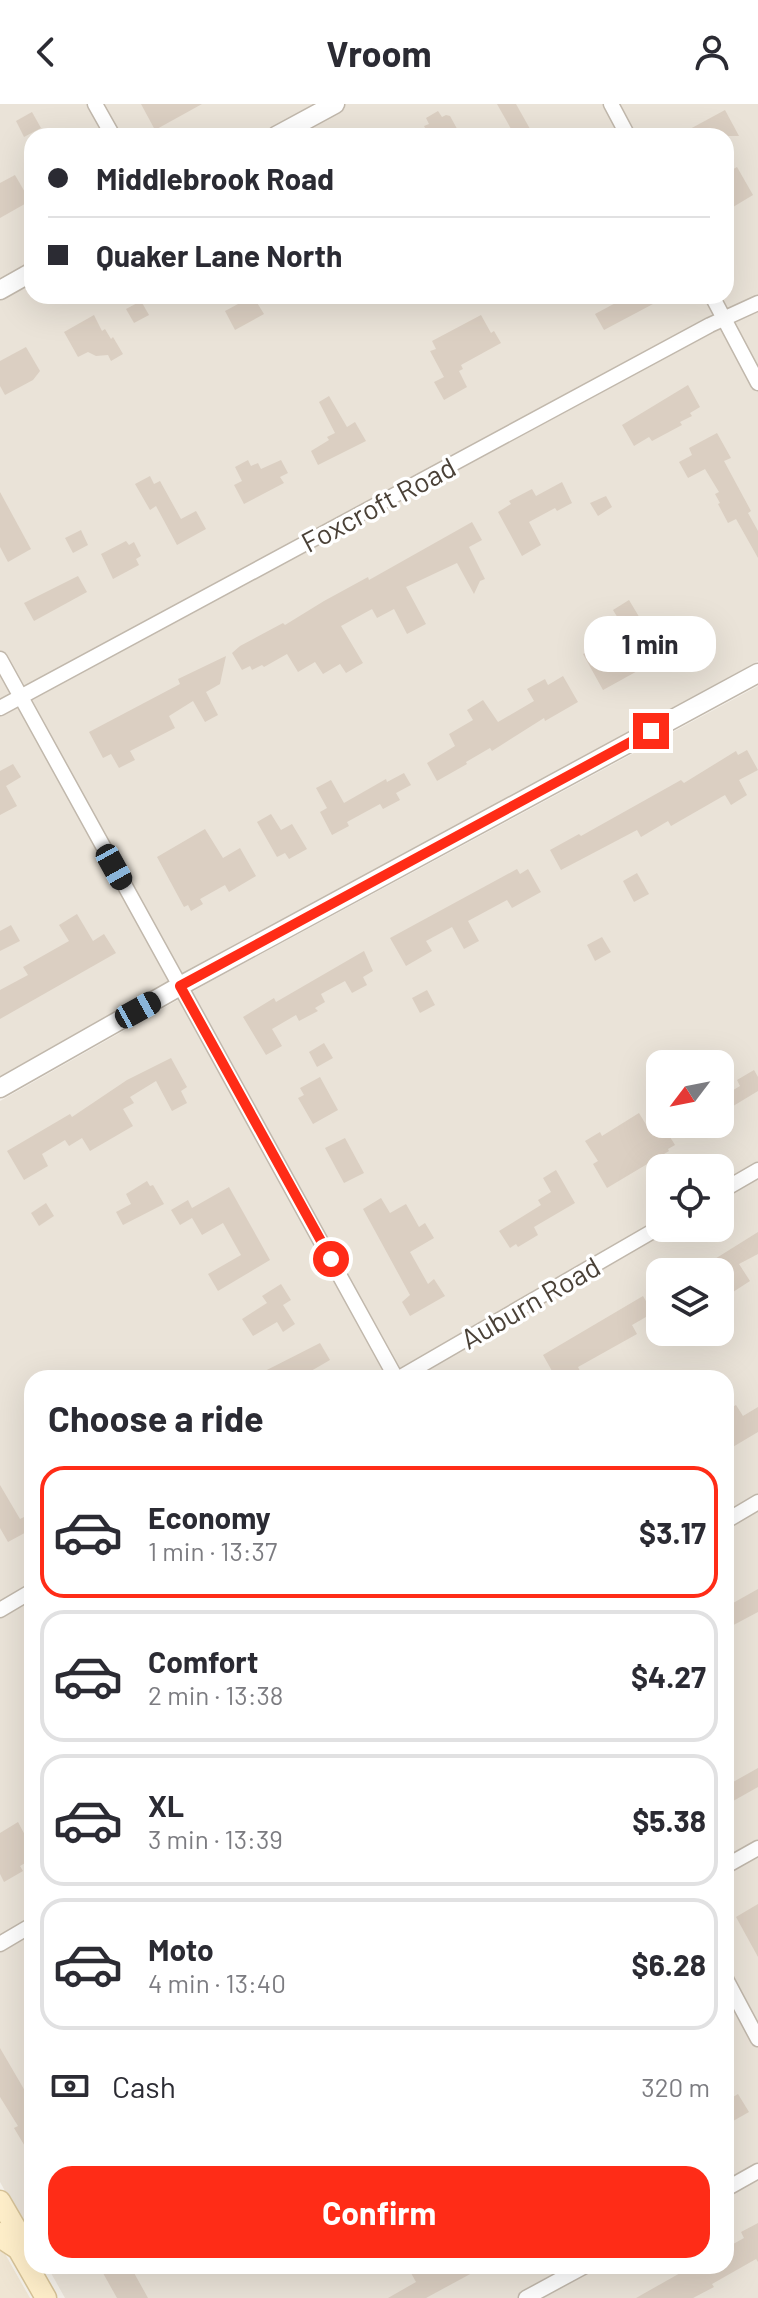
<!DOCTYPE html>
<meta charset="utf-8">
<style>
body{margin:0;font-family:Barlow,sans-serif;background:#f2f2f3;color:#2b2b33;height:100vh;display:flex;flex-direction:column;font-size:30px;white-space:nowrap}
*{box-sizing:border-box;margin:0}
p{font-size:26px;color:#7c7c81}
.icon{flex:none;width:44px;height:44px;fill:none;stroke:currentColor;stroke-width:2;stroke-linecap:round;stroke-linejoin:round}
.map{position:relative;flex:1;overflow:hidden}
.details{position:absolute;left:24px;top:1266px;width:710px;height:904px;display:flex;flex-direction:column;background:#fff;border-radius:24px;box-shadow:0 8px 32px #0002}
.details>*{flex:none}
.banner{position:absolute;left:24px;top:24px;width:710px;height:176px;border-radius:24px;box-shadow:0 8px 32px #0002;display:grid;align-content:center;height:176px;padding:0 24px;background:#fff}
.needle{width:52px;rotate:238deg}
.tools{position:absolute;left:646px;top:946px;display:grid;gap:16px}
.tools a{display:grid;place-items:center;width:88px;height:88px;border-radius:16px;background:#fff;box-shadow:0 8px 32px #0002;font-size:40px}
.end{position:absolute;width:36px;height:36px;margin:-18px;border:10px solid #ff2c17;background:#fff;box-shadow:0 0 0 4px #fff}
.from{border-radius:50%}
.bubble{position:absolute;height:56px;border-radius:24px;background:#fff;box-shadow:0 8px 32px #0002;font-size:26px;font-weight:700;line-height:56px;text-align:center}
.car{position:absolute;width:24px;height:48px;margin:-24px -12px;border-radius:10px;box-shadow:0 0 6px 2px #0007;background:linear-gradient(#222 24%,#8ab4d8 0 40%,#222 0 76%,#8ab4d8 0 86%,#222 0)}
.banner b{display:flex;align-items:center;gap:28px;height:76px;font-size:30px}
.banner b+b{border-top:2px solid #e1e1e2}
.banner i{width:20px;height:20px;background:#2b2b33}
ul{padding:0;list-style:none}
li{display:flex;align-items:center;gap:24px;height:132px;margin:0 16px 12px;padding:0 8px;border:4px solid #e1e1e2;border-radius:24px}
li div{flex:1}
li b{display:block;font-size:30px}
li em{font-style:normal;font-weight:700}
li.on{border-color:#ff2c17}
li>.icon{width:72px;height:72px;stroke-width:1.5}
h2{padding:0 24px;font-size:36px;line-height:96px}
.pay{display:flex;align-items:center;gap:20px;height:88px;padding:0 24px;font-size:30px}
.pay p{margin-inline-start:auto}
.button{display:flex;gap:16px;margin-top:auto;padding:16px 24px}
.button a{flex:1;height:92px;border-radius:24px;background:#ff2c17;color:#fff;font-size:32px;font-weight:700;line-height:92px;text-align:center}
header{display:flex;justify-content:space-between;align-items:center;height:104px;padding:0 24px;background:#fff;font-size:36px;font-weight:700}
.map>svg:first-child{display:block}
</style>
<header><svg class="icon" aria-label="back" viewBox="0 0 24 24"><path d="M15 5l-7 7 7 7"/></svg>Vroom<svg class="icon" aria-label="person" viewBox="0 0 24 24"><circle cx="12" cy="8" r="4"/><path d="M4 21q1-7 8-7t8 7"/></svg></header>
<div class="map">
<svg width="758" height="2194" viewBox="0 0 758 2194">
<rect width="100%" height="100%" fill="#f5f1ea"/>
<g fill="#eae3d8" fill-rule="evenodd">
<path d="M 0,0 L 758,0 L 758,557 L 0,974 ZM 32,32 L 726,32 L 726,192 L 32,192 Z"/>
<path d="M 758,582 L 758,2194 L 65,2194 L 47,2162 L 726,2162 L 726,1274 L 32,1274 L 32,2135 L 0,2078 L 0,997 L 206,880 ZM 660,960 L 720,960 L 720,1020 L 660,1020 ZM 660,1064 L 720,1064 L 720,1124 L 660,1124 ZM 660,1168 L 720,1168 L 720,1228 L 660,1228 Z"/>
</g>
<path fill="#efe5d3" d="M 0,2141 L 30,2194 L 0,2194 Z"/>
<g fill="#dbcfc2">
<path d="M 141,0 L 202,0 L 155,26 Z"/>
<path d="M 497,0 L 516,0 L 534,32 L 515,32 Z"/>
<path d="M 725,6 L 739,32 L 677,32 Z"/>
<path d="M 438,7 L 442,13 L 446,11 L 450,12 L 461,32 L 429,32 L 424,22 L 429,20 L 426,14 Z"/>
<path d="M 32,8 L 41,24 L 24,33 L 16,17 Z"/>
<path d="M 737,63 L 753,91 L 733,103 L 726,92 L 726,69 Z"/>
<path d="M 15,71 L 30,97 L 0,114 L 0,79 Z"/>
<path d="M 253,192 L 264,210 L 235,226 L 225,207 Z"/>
<path d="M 619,192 L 668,192 L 604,226 L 595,210 L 621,196 Z"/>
<path d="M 141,197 L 149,211 L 134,219 L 126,205 Z"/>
<path d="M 94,211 L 102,227 L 105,225 L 111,235 L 113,233 L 123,250 L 111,257 L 108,251 L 96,252 L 88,248 L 78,253 L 64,228 Z"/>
<path d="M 481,211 L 491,229 L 494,227 L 501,239 L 461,261 L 463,265 L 459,267 L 467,283 L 444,296 L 434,278 L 444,273 L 430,247 L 436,245 L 432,237 Z"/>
<path d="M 26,243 L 40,267 L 33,276 L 5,291 L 0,282 L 0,257 Z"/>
<path d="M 688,281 L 700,303 L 690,309 L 692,312 L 680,318 L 682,321 L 652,337 L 649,333 L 634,342 L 622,321 Z"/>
<path d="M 329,292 L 347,323 L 355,318 L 366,337 L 318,361 L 311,347 L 329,336 L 327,333 L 335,329 L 319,298 Z"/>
<path d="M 717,329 L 731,354 L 724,357 L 751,407 L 748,409 L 758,427 L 758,454 L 736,415 L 728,419 L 718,400 L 720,399 L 715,390 L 719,388 L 705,365 L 688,374 L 679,358 L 692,351 L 689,344 Z"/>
<path d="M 248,356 L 251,362 L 258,359 L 261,365 L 281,356 L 288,369 L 280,373 L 284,379 L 244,400 L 234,381 L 242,377 L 235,363 Z"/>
<path d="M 150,372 L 154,380 L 160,377 L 181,415 L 196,407 L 206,425 L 177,441 L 156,402 L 150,406 L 135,380 Z"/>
<path d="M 562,378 L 572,399 L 557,407 L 555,404 L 529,418 L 541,441 L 522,452 L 498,408 L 511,400 L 509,397 L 532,385 L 536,392 Z"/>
<path d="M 0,388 L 31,445 L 8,458 L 0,443 Z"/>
<path d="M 606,392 L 612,403 L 598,412 L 590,399 Z"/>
<path d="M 472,418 L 482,436 L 469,443 L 485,475 L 480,477 L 474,490 L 457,459 L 406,483 L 426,520 L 407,530 L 394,505 L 377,514 L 372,505 L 341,522 L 363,559 L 346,569 L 340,560 L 323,570 L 315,558 L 298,568 L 287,550 L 264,563 L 262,561 L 252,566 L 250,562 L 242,566 L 232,549 L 240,542 L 283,519 L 285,521 L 324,497 L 368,473 L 369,476 Z"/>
<path d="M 81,426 L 88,441 L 73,449 L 65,434 Z"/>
<path d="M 126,437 L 129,441 L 134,438 L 141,452 L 136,455 L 139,461 L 113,475 L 101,450 Z"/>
<path d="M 78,472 L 87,488 L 34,517 L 24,499 Z"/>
<path d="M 629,496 L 647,526 L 663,517 L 679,544 L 603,586 L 583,550 L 602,540 L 610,556 L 635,542 L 613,506 Z"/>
<path d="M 226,552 L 220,580 L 206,588 L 218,611 L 205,618 L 193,597 L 169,612 L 175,624 L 130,647 L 135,656 L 119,664 L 111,650 L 103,654 L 89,628 L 180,580 L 178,575 Z"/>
<path d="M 563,572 L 578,598 L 545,617 L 544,614 L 492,647 L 490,644 L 466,658 L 467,660 L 437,677 L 427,659 L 455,642 L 449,630 L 473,616 L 467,606 L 483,596 L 498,618 L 534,597 L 527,585 L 545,575 L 548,581 Z"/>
<path d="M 747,646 L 758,666 L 739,676 L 747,691 L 731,701 L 725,691 L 671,722 L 668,717 L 641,733 L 637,726 L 561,766 L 550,746 L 579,730 L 581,732 L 681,676 L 684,679 L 736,647 L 738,651 Z"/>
<path d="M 13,660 L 21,673 L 6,682 L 17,702 L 0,711 L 0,667 Z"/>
<path d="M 404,669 L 411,681 L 396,689 L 400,696 L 383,705 L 380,700 L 347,718 L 349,722 L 332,731 L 320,708 L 327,704 L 316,684 L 331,676 L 344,699 L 386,675 L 387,678 Z"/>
<path d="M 271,710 L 281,726 L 292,720 L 307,745 L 289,755 L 285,749 L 277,753 L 257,718 Z"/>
<path d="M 205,725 L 223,754 L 240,744 L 256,772 L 229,788 L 225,781 L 200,795 L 203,800 L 191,807 L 188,801 L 184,803 L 157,753 Z"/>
<path d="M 517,765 L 520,770 L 528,765 L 541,788 L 512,804 L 507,796 L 468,817 L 479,837 L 464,845 L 452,823 L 426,837 L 432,847 L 406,862 L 390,834 Z"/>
<path d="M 637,769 L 649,790 L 634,798 L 623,777 Z"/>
<path d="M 77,810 L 93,837 L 104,830 L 116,849 L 0,915 L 0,886 L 28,871 L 23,863 L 69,837 L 59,821 Z"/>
<path d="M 11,821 L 20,837 L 0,847 L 0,827 Z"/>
<path d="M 602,833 L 611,848 L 595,857 L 587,841 Z"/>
<path d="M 364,847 L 373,867 L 363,873 L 367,881 L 352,889 L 345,877 L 321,890 L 325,898 L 315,904 L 318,907 L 299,917 L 296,911 L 272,925 L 282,942 L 266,951 L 243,913 L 274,894 L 276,898 Z"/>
<path d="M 427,886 L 435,901 L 420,909 L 412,894 Z"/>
<path d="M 324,939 L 333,954 L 317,963 L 309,948 Z"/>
<path d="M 171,954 L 187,983 L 181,987 L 187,999 L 172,1007 L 156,977 L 130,993 L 134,999 L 123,1005 L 133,1022 L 90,1047 L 82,1034 L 69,1042 L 65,1036 L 42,1050 L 48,1062 L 24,1076 L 7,1047 L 70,1010 L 72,1013 L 127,976 Z"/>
<path d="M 754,966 L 758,973 L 758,987 L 720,1010 L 720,994 L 740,982 L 737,976 Z"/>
<path d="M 320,973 L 338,1006 L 313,1020 L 298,994 L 304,991 L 300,984 Z"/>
<path d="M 639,1009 L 653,1032 L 665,1025 L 675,1041 L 668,1045 L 669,1047 L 607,1084 L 593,1060 L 598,1057 L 585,1037 L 600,1028 L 602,1032 Z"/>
<path d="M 345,1034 L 364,1069 L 344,1079 L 325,1044 Z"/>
<path d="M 556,1066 L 575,1099 L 534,1123 L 538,1131 L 518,1143 L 516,1140 L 510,1144 L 499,1127 L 541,1101 L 538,1096 L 551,1088 L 543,1074 Z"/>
<path d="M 147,1077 L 150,1082 L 153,1081 L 164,1100 L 123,1121 L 116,1108 L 131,1100 L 126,1090 Z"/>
<path d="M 229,1083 L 270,1156 L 218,1187 L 208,1170 L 241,1151 L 223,1119 L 202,1131 L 192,1114 L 180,1121 L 171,1106 L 188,1096 L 192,1104 Z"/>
<path d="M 381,1094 L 390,1109 L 406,1100 L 419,1123 L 425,1119 L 434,1134 L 410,1148 L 428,1180 L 434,1175 L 445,1192 L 410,1212 L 402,1198 L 410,1191 L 363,1105 Z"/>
<path d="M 46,1099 L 54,1112 L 39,1122 L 31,1109 Z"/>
<path d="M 758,1128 L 758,1150 L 739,1160 L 750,1177 L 733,1188 L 721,1168 L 694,1168 Z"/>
<path d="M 281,1180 L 291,1196 L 283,1201 L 295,1220 L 283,1228 L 277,1218 L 253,1232 L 242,1215 L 267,1199 L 262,1192 Z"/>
<path d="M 643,1192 L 653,1209 L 632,1221 L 637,1230 L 578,1263 L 581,1269 L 573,1274 L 556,1274 L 543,1251 Z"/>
<path d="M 320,1239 L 330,1256 L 299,1274 L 251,1274 Z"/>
<path d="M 736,1301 L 743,1312 L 758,1303 L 758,1328 L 726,1347 L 726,1307 Z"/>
<path d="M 0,1381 L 20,1415 L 32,1409 L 32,1425 L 8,1438 L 0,1424 Z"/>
<path d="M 758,1485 L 758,1508 L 726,1525 L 726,1503 Z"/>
<path d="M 758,1664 L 758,1683 L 726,1701 L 726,1682 Z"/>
<path d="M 18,1718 L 26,1733 L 32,1730 L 32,1755 L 20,1762 L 23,1767 L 4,1778 L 0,1770 L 0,1729 Z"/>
<path d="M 758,1800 L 758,1853 L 736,1813 Z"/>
<path d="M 0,1944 L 32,1999 L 32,2054 L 14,2024 L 18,2022 L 0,1993 Z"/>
<path d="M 738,1990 L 749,2008 L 726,2021 L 726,1997 Z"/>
<path d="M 758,2119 L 758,2158 L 756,2155 L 712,2180 L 714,2183 L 693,2194 L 636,2194 L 682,2168 L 683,2162 L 726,2162 L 726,2144 L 744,2134 L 741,2128 Z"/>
<path d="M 99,2162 L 124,2162 L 128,2169 L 133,2167 L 148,2194 L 117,2194 Z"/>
<path d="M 423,2162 L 485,2162 L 426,2194 L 388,2194 L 416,2178 L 411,2169 Z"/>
</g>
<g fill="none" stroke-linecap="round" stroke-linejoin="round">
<defs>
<g id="minor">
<path d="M 95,0 L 113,32"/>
<path d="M 611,0 L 628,32"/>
<path d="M 712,192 L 758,279"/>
<path d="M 0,555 L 396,1274"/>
<path d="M 0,604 L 710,221 L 758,199"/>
<path d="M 720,1088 L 758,1066"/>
<path d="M 399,1274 L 660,1123"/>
<path d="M 726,1417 L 758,1398"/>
<path d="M 0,1506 L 32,1487"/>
<path d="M 726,1762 L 758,1744"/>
<path d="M 0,1840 L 32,1821"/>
<path d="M 726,1875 L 758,1935"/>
<path d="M 726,2085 L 758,2067"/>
<path d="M 526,2194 L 585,2162"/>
</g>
<g id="tertiary">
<path d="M 276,32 L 335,0"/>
<path d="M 0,186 L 32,168"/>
<path d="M 0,984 L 180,882 L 758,569"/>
</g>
<g id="secondary">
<path d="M 0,2097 L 18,2128 L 18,2145"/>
<path d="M 0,2129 L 4,2136 L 18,2145 L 46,2194"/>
</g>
</defs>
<use href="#minor" stroke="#c1b8ac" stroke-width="17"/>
<use href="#tertiary" stroke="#c1b8ac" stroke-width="21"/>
<use href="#secondary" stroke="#d7c398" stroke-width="23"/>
<use href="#minor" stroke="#fff" stroke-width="14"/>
<use href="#tertiary" stroke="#fff" stroke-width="18"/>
<use href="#secondary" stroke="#ffefca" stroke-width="20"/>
</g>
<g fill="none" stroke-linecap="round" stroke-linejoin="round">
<path stroke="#ff2c17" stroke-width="10" d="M 331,1155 L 180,882 L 651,627"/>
</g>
<g text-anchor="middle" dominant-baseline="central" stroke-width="7" stroke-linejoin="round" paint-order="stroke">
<g font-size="28" fill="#4a4137" stroke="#fff">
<text transform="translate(378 400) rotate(-28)">Foxcroft Road</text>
<text transform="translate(530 1198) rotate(-30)">Auburn Road</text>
</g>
</g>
</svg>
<div class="tools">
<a><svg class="needle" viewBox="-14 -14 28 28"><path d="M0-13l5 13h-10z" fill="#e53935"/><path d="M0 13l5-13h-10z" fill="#7c7c81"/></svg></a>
<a><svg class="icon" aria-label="locate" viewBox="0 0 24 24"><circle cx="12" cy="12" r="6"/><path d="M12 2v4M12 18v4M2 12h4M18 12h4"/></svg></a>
<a><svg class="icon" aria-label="layers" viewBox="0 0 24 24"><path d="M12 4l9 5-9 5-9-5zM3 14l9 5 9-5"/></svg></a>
</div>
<i class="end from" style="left:331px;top:1155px"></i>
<i class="end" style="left:651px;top:627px"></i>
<div class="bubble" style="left:584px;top:512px;width:132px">1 min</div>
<i class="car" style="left:114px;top:763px;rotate:151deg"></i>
<i class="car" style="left:138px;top:906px;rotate:61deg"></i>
<div class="banner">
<b><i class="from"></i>Middlebrook Road</b>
<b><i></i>Quaker Lane North</b>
</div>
<section class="details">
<h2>Choose a ride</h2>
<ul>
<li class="on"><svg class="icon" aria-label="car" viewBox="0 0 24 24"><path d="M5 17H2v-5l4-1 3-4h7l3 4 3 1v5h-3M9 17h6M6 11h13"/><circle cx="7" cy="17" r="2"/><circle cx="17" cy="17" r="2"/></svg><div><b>Economy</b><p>1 min · 13:37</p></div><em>$3.17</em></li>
<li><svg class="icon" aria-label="car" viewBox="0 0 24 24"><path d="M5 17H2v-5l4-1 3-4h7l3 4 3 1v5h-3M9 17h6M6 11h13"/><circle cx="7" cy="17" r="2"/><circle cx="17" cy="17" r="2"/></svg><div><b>Comfort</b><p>2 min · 13:38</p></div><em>$4.27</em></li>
<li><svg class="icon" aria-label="car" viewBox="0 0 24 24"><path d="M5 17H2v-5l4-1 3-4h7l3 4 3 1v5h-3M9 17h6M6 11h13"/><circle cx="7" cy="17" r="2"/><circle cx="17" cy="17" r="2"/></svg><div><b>XL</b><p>3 min · 13:39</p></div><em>$5.38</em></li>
<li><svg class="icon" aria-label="car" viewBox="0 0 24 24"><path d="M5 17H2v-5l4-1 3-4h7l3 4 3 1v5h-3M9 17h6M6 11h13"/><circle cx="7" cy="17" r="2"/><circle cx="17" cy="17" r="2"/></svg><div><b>Moto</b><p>4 min · 13:40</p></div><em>$6.28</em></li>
</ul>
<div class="pay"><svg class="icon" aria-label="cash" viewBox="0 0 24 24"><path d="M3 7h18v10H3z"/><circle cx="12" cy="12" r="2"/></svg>Cash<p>320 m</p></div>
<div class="button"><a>Confirm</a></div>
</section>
</div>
